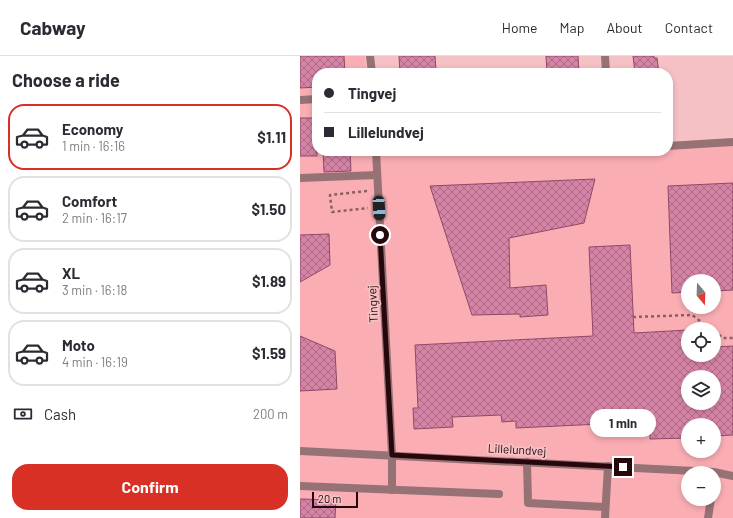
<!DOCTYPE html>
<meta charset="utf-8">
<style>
body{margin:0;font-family:Barlow,sans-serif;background:#f2f2f3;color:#2b2b33;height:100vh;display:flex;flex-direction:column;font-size:15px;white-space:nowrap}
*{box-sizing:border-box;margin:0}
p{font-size:13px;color:#7c7c81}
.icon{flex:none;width:22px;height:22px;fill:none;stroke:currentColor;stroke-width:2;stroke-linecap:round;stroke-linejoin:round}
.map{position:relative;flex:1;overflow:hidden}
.drawer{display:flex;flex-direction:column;background:#fff;width:300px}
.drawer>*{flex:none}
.hud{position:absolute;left:12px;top:12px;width:361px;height:88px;border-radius:16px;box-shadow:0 2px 6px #0003;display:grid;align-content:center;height:88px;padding:0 12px;background:#fff}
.needle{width:26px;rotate:161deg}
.tools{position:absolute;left:381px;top:218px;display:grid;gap:8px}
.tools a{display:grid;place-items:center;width:40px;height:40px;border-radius:50%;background:#fff;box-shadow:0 2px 6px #0003;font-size:20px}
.scale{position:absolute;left:12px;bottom:10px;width:46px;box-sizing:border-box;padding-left:4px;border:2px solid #26080c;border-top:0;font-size:11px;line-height:14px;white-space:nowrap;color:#26080c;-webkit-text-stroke:3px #f6c1c5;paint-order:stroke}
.end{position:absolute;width:18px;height:18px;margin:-9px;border:5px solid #26080c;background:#fff;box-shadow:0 0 0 2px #fff}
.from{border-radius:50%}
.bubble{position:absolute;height:28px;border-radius:14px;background:#fff;box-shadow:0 2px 6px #0003;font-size:13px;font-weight:700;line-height:28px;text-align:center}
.car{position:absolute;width:12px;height:24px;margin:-12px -6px;border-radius:5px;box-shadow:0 0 3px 1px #0007;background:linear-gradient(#222 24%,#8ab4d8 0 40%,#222 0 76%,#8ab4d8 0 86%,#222 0)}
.hud b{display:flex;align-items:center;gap:14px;height:38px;font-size:15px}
.hud b+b{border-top:1px solid #e1e1e2}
.hud i{width:10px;height:10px;background:#2b2b33}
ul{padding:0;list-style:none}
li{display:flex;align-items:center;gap:12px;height:66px;margin:0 8px 6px;padding:0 4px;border:2px solid #e1e1e2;border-radius:16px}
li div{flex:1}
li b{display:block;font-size:15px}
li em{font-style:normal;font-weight:700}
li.current{border-color:#d93025}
li>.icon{width:36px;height:36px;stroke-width:1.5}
h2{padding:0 12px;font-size:18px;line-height:48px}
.pay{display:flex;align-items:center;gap:10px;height:44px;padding:0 12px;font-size:15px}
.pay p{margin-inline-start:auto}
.action{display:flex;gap:8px;margin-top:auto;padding:8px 12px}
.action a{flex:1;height:46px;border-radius:16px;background:#d93025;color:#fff;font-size:16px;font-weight:700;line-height:46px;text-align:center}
header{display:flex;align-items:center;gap:24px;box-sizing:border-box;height:56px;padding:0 20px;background:#fff;border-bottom:1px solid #e1e1e2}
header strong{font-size:19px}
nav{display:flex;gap:22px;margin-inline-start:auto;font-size:14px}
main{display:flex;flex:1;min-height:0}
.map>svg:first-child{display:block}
</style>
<header>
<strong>Cabway</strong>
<nav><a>Home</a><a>Map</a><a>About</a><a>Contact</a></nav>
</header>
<main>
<section class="drawer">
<h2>Choose a ride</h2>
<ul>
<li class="current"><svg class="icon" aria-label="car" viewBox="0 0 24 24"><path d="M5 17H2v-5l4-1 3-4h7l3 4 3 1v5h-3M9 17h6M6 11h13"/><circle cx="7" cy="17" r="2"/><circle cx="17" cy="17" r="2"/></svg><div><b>Economy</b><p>1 min · 16:16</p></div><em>$1.11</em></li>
<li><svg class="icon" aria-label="car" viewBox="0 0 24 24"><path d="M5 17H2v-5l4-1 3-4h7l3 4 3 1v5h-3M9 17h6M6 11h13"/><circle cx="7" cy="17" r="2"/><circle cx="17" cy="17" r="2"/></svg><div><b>Comfort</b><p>2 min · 16:17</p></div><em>$1.50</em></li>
<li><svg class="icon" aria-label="car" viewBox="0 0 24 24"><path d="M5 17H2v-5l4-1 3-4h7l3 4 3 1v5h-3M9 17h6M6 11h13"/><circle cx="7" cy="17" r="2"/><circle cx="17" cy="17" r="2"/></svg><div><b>XL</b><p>3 min · 16:18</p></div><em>$1.89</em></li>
<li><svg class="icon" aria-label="car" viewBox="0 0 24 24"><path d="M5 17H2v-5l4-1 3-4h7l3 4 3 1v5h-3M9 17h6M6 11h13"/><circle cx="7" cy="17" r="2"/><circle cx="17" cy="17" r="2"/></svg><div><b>Moto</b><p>4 min · 16:19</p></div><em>$1.59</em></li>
</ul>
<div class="pay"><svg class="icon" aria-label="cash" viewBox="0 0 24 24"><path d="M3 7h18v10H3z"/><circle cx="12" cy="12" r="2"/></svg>Cash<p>200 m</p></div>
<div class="action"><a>Confirm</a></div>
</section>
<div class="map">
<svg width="433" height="462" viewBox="0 0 433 462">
<defs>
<pattern id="building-cross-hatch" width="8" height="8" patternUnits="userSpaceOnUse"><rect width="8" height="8" fill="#d684a6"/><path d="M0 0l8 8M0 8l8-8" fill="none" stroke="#ad6a86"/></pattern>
</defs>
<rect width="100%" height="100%" fill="#f6c1c5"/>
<path fill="#faaeb4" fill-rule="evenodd" d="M 0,0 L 65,0 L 66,17 L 17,17 L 17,95 L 71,95 L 71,101 L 185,95 L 368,95 L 368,86 L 433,82 L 433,462 L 0,462 ZM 388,225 L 414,225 L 414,251 L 388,251 ZM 388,273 L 414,273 L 414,299 L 388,299 ZM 388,321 L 414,321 L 414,347 L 388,347 ZM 388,369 L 414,369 L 414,395 L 388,395 ZM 388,417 L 414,417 L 414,443 L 388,443 Z"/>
<g fill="url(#building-cross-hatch)" stroke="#8f4967" fill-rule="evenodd">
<path d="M 0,0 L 44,0 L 45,17 L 17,17 L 17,31 L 0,32 Z"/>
<path d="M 99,0 L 135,0 L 136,14 L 131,14 L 131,17 L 100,17 Z"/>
<path d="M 246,0 L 278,0 L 279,17 L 247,17 Z"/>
<path d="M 333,0 L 354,0 L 354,2 L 357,2 L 359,17 L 335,17 Z"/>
<rect x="0" y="62" width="17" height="38"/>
<path d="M 23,95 L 50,95 L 51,115 L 24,116 Z"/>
<path d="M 295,123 L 284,167 L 209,182 L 210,232 L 246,229 L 248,259 L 220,261 L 220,258 L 172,259 L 130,130 Z"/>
<path d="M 433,127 L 433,234 L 414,235 L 414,225 L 388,225 L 388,236 L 372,237 L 368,130 Z"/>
<path d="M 29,178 L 30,209 L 0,226 L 0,179 Z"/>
<path d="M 330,189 L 334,277 L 388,274 L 388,299 L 414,299 L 414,291 L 433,290 L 433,379 L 414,380 L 414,369 L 388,369 L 388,382 L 350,383 L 350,372 L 302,374 L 301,368 L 216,372 L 216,365 L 202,366 L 201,359 L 152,361 L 153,371 L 114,373 L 113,352 L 118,352 L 115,289 L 293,280 L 289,191 ZM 388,321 L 414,321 L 414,347 L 388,347 Z"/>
<path d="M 0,280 L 35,295 L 37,333 L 0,335 Z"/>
<path d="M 0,443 L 36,444 L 35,462 L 0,462 Z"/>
</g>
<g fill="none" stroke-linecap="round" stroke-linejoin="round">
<g stroke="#885f63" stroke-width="2.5" stroke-dasharray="3 3" stroke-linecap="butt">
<path d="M 67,135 L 30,139 L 32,156 L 68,152"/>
<path d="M 333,261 L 392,259 L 411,273"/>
<path d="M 414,275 L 423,282 L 433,282"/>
</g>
<g stroke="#967275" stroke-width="8">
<path d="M 0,44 L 17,43"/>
<path d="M 0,122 L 77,119"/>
<path d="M 227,406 L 228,447 L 305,451"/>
<path d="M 0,430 L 199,438"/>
<path d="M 92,434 L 92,399"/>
<path d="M 305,462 L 308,410"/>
<path d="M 408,462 L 411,443"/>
</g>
<g stroke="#967275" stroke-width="8">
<path d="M 70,0 L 72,17"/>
<path d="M 305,0 L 306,17"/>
<path d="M 368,90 L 433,86"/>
<path d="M 76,95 L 92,399"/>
<path d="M 0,395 L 414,416 L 433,420"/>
</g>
</g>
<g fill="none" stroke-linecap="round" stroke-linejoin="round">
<path stroke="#26080c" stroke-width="5" d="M 80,179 L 92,399 L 323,411"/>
</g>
<g text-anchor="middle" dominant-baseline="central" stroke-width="3.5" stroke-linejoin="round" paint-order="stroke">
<g font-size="12" fill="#26080c" stroke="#f6c1c5">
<text transform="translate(72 248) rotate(-93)">Tingvej</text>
<text transform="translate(217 393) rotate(3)">Lillelundvej</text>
</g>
</g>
</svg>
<div class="tools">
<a><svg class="needle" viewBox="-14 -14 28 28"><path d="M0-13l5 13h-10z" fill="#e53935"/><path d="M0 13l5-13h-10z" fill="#7c7c81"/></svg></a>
<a><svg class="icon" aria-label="locate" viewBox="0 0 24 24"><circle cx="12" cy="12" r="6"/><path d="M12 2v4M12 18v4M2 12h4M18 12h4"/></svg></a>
<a><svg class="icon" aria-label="layers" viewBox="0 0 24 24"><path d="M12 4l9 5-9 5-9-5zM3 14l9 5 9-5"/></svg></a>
<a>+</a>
<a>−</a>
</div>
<div class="scale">20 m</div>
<i class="end from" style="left:80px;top:179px"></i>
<i class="end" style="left:323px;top:411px"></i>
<div class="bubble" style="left:290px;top:353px;width:66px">1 min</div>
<i class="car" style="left:79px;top:152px;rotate:177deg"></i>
<div class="hud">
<b><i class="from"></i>Tingvej</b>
<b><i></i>Lillelundvej</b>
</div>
</div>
</main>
